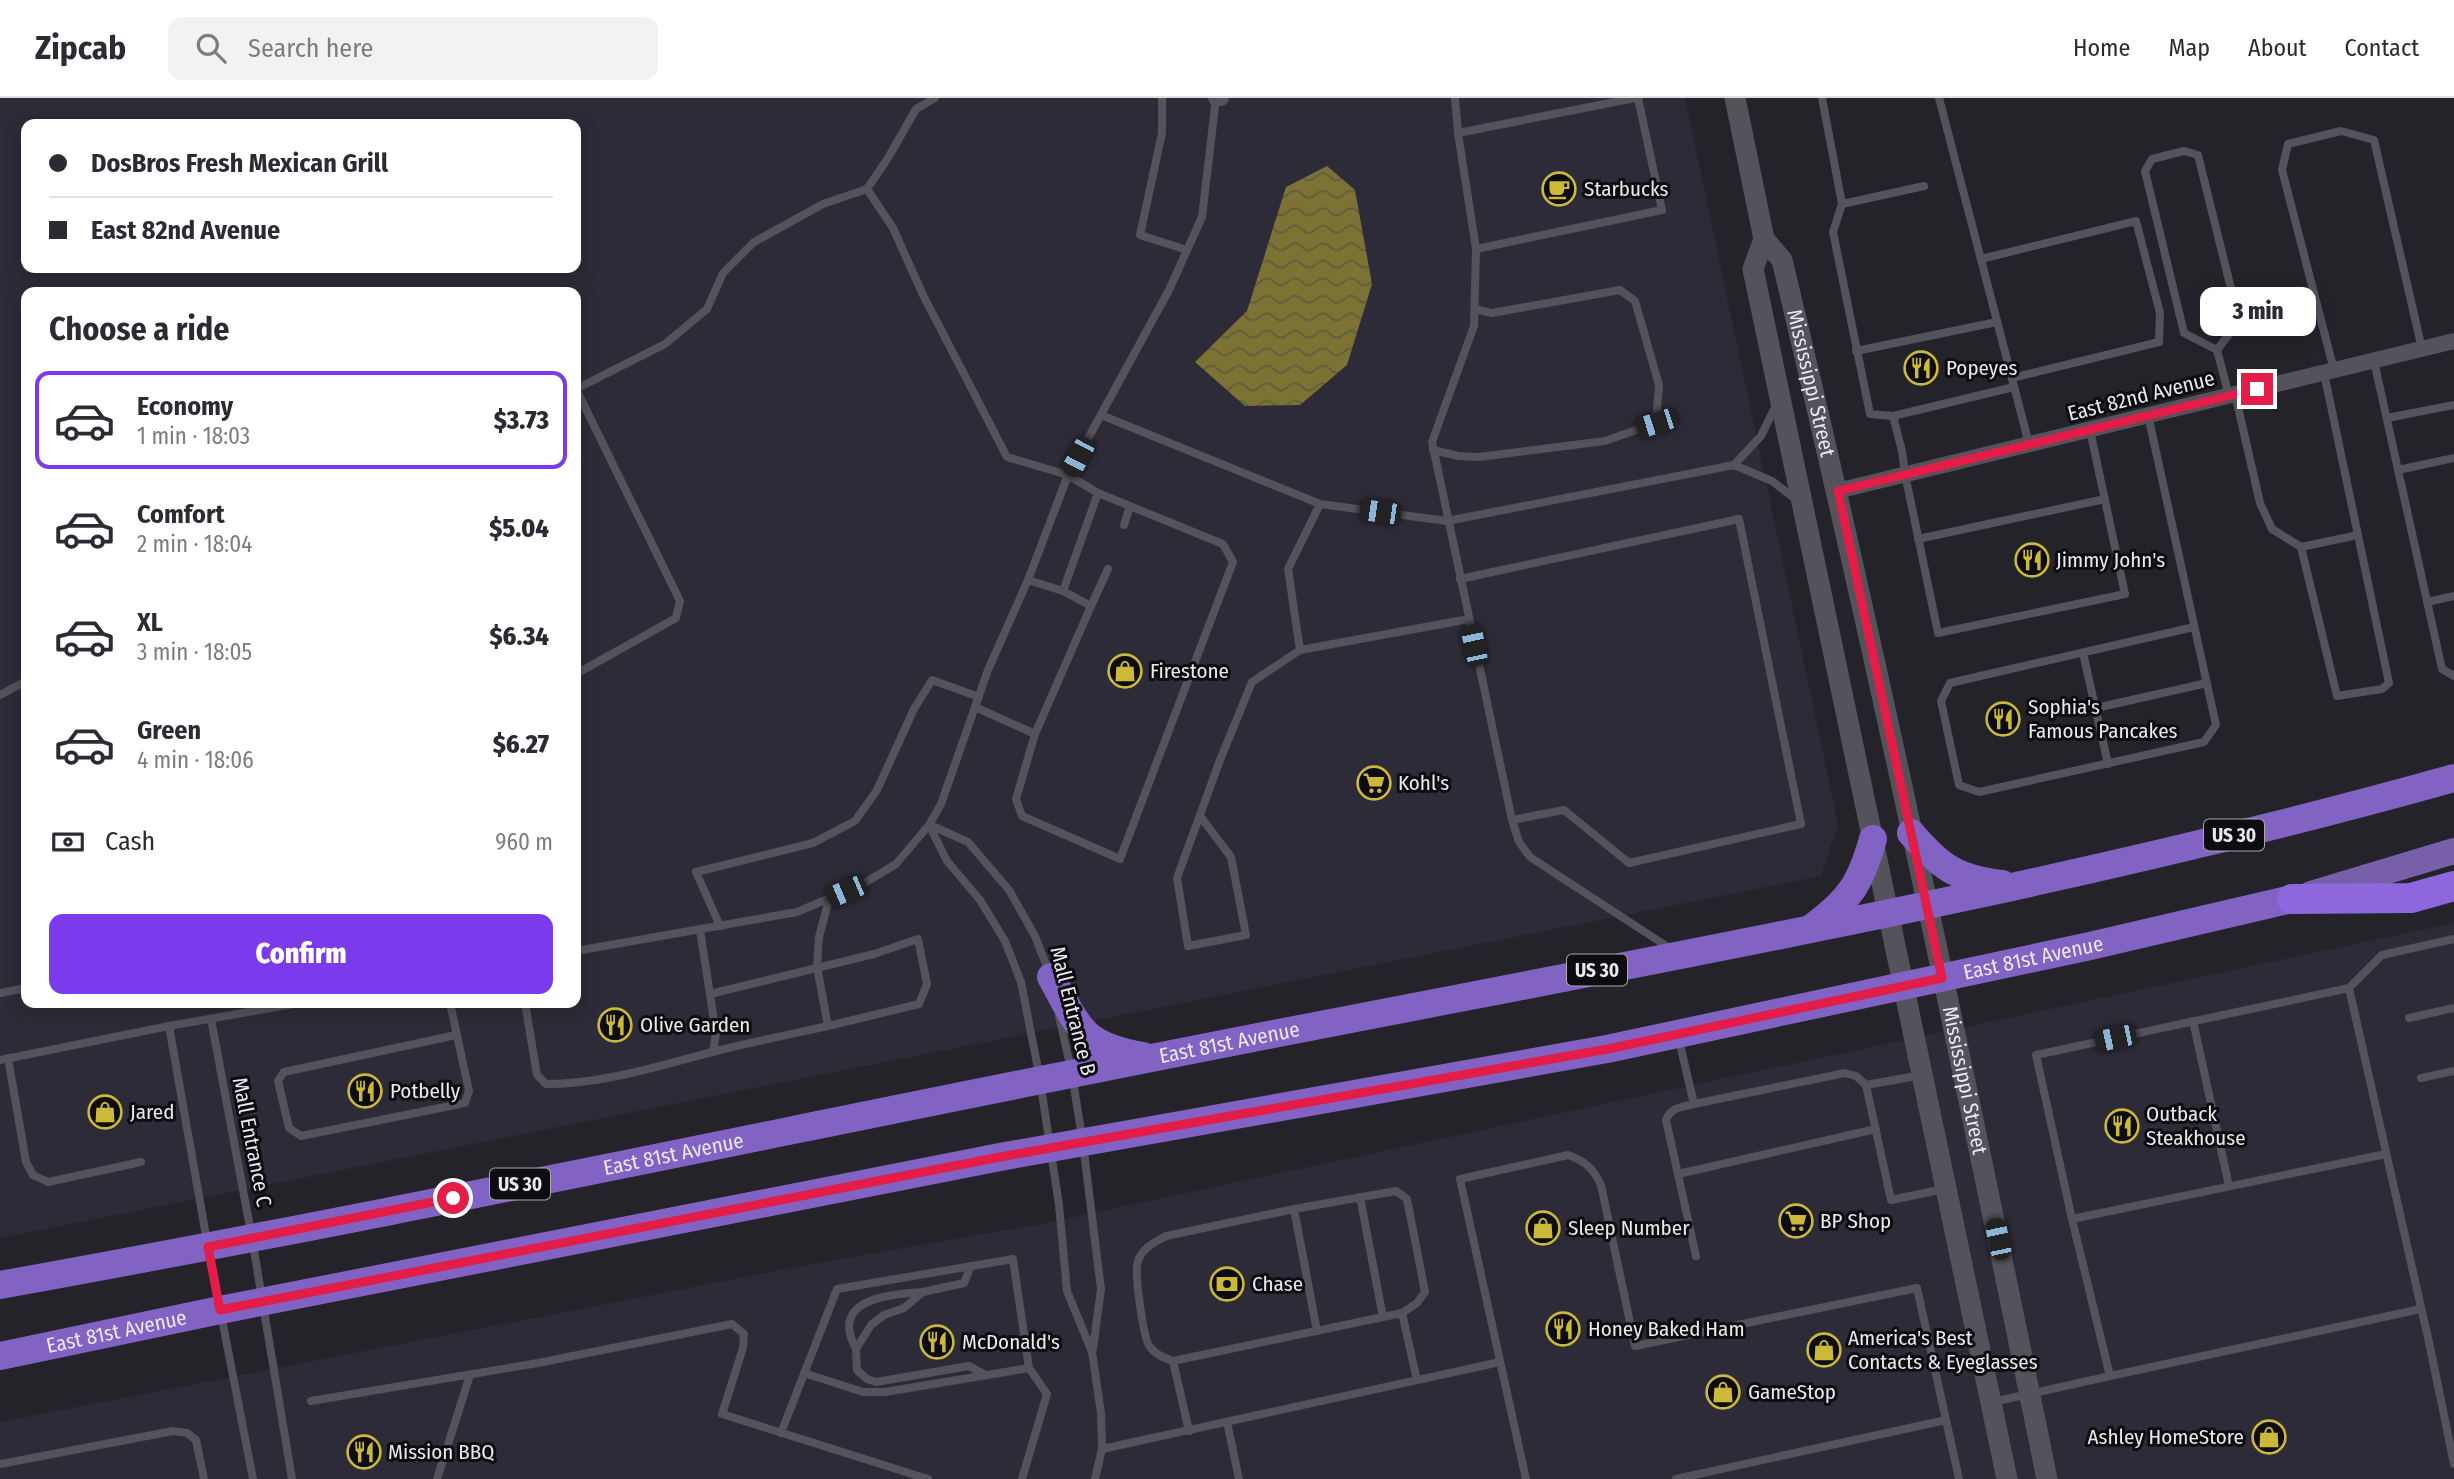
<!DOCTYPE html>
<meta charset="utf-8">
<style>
body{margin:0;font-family:"Fira Sans Condensed",sans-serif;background:#f2f2f3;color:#2b2b33;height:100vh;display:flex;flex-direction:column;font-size:26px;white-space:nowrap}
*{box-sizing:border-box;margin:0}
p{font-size:23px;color:#7c7c81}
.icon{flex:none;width:38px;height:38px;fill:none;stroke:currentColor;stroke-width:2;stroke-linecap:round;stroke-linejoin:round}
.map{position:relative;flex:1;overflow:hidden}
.side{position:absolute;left:21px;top:189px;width:560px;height:721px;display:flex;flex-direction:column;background:#fff;border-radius:14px;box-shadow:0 4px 18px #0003}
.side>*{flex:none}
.guide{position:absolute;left:21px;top:21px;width:560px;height:154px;border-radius:14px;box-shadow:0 4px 18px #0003;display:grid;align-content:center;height:154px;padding:0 28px;background:#fff}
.end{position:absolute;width:32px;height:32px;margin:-16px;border:9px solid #e11d48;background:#fff;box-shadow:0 0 0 4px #fff}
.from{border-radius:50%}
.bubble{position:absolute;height:49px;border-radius:14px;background:#fff;box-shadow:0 4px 18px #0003;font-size:23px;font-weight:800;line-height:49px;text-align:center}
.car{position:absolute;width:21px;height:42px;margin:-21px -10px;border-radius:9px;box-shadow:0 0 5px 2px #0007;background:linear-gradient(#222 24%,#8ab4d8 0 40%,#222 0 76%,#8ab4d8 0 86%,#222 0)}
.guide b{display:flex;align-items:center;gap:24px;height:66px;font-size:26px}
.guide b+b{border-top:2px solid #e1e1e2}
.guide i{width:18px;height:18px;background:#2b2b33}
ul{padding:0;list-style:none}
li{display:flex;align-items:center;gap:21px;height:98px;margin:0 14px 10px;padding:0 14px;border:4px solid transparent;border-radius:14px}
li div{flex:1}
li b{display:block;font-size:26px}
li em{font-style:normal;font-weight:800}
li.active{border-color:#7c3aed}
li>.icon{width:63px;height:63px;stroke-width:1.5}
h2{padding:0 28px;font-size:32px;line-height:84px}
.pay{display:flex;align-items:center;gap:18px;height:77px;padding:0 28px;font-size:26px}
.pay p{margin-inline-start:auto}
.action{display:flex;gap:14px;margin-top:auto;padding:14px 28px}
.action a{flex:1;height:80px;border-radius:14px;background:#7c3aed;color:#fff;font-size:28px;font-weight:800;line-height:80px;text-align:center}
header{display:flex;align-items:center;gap:42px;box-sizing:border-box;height:98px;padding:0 35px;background:#fff;border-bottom:2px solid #e1e1e2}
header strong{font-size:33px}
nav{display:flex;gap:38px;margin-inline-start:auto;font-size:24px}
.search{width:490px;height:63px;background:#f2f2f3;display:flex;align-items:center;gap:18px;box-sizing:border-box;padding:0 24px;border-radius:14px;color:#7c7c81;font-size:26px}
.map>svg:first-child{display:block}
</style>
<header>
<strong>Zipcab</strong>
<div class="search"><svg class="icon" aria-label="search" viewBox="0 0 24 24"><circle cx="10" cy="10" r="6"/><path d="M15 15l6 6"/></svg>Search here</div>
<nav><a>Home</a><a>Map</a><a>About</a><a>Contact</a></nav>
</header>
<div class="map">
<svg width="2454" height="1381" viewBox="0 0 2454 1381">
<defs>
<pattern id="water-waves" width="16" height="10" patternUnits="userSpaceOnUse" patternTransform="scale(1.75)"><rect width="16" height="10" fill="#7b7234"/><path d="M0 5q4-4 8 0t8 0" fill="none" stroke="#605c3e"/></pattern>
</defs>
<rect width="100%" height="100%" fill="#24232a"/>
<g fill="#2e2b38" fill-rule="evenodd">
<path d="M 0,0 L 1685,0 L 1838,726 L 1821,778 L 0,1140 ZM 26,26 L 576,26 L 576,170 L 26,170 ZM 26,194 L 576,194 L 576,905 L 26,905 Z"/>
<path d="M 2454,825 L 2454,1381 L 0,1381 L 0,1324 L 807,1167 L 1041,1126 Z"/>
</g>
<path fill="url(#water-waves)" d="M 1327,68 L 1355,92 L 1372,186 L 1347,267 L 1300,307 L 1245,308 L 1195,264 L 1247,213 L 1286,89 Z"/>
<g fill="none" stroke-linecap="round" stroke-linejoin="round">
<g stroke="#54525a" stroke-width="8">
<path d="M 1162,0 L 1162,35 L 1140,137 L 1187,152"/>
<path d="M 1455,0 L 1458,35 L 1476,151 L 1474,228 L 1432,344 L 1512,722 L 1519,744 L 1530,759 L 1671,851"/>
<path d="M 1822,0 L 1842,106 L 1833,134 L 1870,316 L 1893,318 L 1902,353 L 1905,376 L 1938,535 L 2125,496 L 2090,332"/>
<path d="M 1939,0 L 2029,346"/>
<path d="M 1458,35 L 1635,0"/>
<path d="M 867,91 L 888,60 L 916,11 L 935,0"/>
<path d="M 1842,106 L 1924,88"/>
<path d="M 1476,151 L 1662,112 L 1638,0"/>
<path d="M 1981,161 L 2136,123 L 2160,215 L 2159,244 L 2012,280"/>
<path d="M 2217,252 L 2184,235 L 2145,73 L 2152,61 L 2184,53 L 2198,57 L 2239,223 L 2217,252 L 2229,298"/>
<path d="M 1856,253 L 1997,224"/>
<path d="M 2374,263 L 2442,571 L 2454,578"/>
<path d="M 2334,272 L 2282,72 L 2288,46 L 2341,33 L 2374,42 L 2422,251"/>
<path d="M 576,291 L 665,246 L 707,211 L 723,175 L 754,144 L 823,106 L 867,91 L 893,130 L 923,197 L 1007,359 L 1068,377 L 1098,395 L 1063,493"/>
<path d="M 576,291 L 680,503 L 676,520 L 576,576"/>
<path d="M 2235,296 L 2260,405 L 2272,431 L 2301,449 L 2337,598 L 2382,591 L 2389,585 L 2324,275"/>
<path d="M 1101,317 L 1320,406 L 1447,423 L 1734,367 L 1772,383 L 1798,403"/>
<path d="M 2148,317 L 2216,627 L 2204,644 L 1979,694 L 1959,687 L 1941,603 L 1950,585 L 2194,529"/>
<path d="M 1893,318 L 2014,289"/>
<path d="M 2387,320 L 2454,307"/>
<path d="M 1433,352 L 1458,358 L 1479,359 L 1605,343 L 1656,325 L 1659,287 L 1635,203 L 1620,192 L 1492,215 L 1475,211"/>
<path d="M 1734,367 L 1761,338 L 1776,307"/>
<path d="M 2398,372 L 2454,360"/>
<path d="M 1320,406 L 1288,471 L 1300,552 L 1469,521"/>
<path d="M 1124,427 L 1130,408"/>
<path d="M 1918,441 L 2105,401"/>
<path d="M 2301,449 L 2358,437"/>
<path d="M 1460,481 L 1739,421 L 1801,726 L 1629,765 L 1564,712 L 1512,722"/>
<path d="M 2427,504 L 2454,498"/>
<path d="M 1091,508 L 1108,471"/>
<path d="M 2083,555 L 2108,666"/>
<path d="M 0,597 L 26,583"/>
<path d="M 975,609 L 1035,636 L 1091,508 L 1063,493 L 1028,482"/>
<path d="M 2096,610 L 2207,585"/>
<path d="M 1035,636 L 1016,701 L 1022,718 L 1120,761 L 1233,464 L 1223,446 L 1098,395"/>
<path d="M 1200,718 L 1231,759 L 1246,837 L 1188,848 L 1177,780 L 1220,662 L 1252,584 L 1300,552"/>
<path d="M 929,727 L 947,763 L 980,802 L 1005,843 L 1021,884 L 1039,976"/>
<path d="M 930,727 L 968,744 L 1009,792 L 1035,838 L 1049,874"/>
<path d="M 720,828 L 696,774 L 813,745 L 855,723 L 877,692 L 914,611 L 932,582 L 979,599"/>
<path d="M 700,832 L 716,935 L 713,954"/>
<path d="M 2454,841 L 2382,857 L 2349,890 L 2430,1249 L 2454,1366"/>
<path d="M 576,853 L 797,814 L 863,786 L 896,766 L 929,727 L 941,706 L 988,572 L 1028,482 L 1068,377 L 1169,192 L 1202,119 L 1216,0"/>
<path d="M 2349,890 L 2036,957 L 2072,1121 L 2110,1278 L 2421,1211"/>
<path d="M 0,895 L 26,890"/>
<path d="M 710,896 L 874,856 L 918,841 L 927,886 L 919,906 L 828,928"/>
<path d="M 450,905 L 469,993 L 465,1005 L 301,1038 L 289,1030 L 278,983 L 284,974 L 456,937"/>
<path d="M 525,905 L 537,977 L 546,986 C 604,986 661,967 716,953 C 753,944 791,936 828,928 L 817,869 L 819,839 L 829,801"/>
<path d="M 1059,918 L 1072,976 L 1083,1046 L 1101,1191 L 1093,1251"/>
<path d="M 2409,920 L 2454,910"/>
<path d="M 211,921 L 252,1140 L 292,1381"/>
<path d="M 2193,923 L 2229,1088"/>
<path d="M 169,928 L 208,1149 L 253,1381"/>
<path d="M 1679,942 L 1694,1006 C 1682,1009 1671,1009 1666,1022 L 1696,1158"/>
<path d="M 8,960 L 26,1064 L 33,1077 L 48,1084 L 141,1064"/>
<path d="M 0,962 L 169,928 L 299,905"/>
<path d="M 2421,980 L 2454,973"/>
<path d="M 1866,987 L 1922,977"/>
<path d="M 1041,989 L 1059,1107 L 1067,1193 L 1092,1254 L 1101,1315 L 1102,1351 L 1095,1381"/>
<path d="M 1694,1006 L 1845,975 L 1856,978 L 1866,987 L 1891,1102 L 1944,1091"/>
<path d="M 1678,1076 L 1876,1031"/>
<path d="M 1360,1099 L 1383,1219"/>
<path d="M 2072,1121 L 2386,1056"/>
<path d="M 971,1168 L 964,1185 L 923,1194 L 904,1210 L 884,1217 L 871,1227 L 856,1251 L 857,1272 L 867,1281 L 876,1284 L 969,1268 L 986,1277"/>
<path d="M 1317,1233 L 1294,1111 L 1396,1093 L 1407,1101 L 1425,1194 L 1417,1205 L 1402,1215"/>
<path d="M 856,1251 C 829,1200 889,1197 923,1194"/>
<path d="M 1173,1263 C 1164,1260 1156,1257 1150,1249 C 1143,1241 1134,1173 1138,1163 C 1142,1150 1155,1144 1166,1138 L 1294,1111"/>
<path d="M 804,1275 L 863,1294 L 885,1294 L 1029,1270"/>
<path d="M 311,1303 L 538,1265 L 732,1226 L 744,1236 L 743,1250 L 722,1316 L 928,1381"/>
<path d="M 1993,1304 L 2110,1278"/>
<path d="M 1227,1324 L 1239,1381"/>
<path d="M 1189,1333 L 1173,1263 L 1402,1215 L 1417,1282"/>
<path d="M 781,1335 L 837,1191 L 1013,1161 L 1029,1270 L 1047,1296 L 1022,1381"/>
<path d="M 1102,1351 L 1500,1264"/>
<path d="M 0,1366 L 173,1333 L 187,1335 L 196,1342 L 204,1381"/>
<path d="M 437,1381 L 470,1277"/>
<path d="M 1526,1381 L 1460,1081 L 1568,1057 C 1585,1063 1593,1070 1601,1087 L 1635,1248 L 1917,1190 L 1959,1381"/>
<path d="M 1676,1381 L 1946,1322"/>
</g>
<g stroke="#54525a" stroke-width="16">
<path d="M 1216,0 L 1221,0"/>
<path d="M 1837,393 L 2454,243"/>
</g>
<g stroke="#54525a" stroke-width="21">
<path id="s1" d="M 1735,0 L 1764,141 L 1782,162 C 1879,566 1964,974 2047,1381"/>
<path d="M 1764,141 L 1753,171 L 2007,1381"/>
</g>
<path stroke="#775fa9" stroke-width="26" d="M 2311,796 L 2454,753"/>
<g stroke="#8263c3" stroke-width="28">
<path d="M 1911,735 C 1940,769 1957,781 2002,786"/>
<path d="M 1814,828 C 1850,802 1861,784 1873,741"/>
<path d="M 1051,879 C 1080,931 1081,947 1143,958"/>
<path id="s2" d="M 0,1187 C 417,1112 832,1022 1248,941 C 1651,862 2058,791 2454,680"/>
<path id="s3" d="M 0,1258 L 220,1212 L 1000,1059 L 1607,951 L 2090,848 L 2292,801"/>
</g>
<path stroke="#8e67dd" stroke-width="30" d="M 2292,801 L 2411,800 L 2454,788"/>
</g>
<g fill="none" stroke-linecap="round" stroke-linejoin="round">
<path stroke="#e11d48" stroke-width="9" d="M 453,1100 L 208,1149 L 220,1212 L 1000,1059 L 1608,951 L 1942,880 L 1838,393 L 2257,291"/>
</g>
<defs>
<symbol id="cafe-ring" viewBox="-11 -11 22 22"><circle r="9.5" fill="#0d0c10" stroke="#ccb939" stroke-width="1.5"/><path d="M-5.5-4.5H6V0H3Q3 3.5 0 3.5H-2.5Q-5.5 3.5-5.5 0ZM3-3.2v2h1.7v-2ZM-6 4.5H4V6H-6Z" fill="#ccb939"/></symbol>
<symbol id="restaurant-ring" viewBox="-11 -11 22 22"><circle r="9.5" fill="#0d0c10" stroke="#ccb939" stroke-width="1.5"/><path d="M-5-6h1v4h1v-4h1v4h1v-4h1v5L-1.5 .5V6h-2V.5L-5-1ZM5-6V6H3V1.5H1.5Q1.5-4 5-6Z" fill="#ccb939"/></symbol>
<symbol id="shop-ring" viewBox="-11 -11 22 22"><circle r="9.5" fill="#0d0c10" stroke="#ccb939" stroke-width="1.5"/><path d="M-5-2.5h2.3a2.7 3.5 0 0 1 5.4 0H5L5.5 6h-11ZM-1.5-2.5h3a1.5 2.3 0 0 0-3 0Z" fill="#ccb939"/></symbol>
<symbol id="supermarket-ring" viewBox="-11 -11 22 22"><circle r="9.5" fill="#0d0c10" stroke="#ccb939" stroke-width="1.5"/><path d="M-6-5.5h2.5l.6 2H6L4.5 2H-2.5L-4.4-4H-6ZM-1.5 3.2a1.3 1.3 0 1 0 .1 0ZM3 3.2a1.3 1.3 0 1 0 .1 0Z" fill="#ccb939"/></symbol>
<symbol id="bank-ring" viewBox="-11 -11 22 22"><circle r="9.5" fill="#0d0c10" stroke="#ccb939" stroke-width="1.5"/><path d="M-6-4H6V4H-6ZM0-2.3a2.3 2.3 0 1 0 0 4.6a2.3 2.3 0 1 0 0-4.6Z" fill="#ccb939"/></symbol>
</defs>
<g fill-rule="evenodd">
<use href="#cafe-ring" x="1540" y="72" width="38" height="38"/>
<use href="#restaurant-ring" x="1902" y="251" width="38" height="38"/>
<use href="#restaurant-ring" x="2013" y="443" width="38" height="38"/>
<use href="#shop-ring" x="1106" y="554" width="38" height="38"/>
<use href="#restaurant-ring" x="1984" y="602" width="38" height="38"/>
<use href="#supermarket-ring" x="1355" y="666" width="38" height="38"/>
<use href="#restaurant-ring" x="596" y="908" width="38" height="38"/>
<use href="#restaurant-ring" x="346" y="974" width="38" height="38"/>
<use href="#shop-ring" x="86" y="995" width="38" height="38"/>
<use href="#restaurant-ring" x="2103" y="1009" width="38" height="38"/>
<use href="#supermarket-ring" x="1777" y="1104" width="38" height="38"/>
<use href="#shop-ring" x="1524" y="1111" width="38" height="38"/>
<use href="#bank-ring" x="1208" y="1167" width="38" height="38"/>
<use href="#restaurant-ring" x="1544" y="1212" width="38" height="38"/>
<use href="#restaurant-ring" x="918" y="1225" width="38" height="38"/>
<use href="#shop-ring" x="1805" y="1233" width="38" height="38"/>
<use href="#shop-ring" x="1704" y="1275" width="38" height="38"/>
<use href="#shop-ring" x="2250" y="1320" width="38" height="38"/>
<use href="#restaurant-ring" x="345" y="1335" width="38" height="38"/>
</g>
<g text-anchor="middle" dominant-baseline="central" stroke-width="6" stroke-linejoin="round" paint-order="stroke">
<g fill="#0d0c10" stroke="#a8a7ab" stroke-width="2">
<rect x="2204" y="721.5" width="60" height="31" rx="5"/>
<rect x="1567" y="856.5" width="60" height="31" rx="5"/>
<rect x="490" y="1070.5" width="60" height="31" rx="5"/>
</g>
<g font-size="19" font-weight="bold" fill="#eae9ee">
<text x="2234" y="737">US 30</text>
<text x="1597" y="872">US 30</text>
<text x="520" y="1086">US 30</text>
</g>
<g font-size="21" fill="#eae9ee" stroke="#0d0c10" text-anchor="start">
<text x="1584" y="91">Starbucks</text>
<text x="1946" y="270">Popeyes</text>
<text x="2056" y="462">Jimmy John's</text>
<text x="1150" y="573">Firestone</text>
<text x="2028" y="609">Sophia's<tspan x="2028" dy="24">Famous Pancakes</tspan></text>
<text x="1398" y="685">Kohl's</text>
<text x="640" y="927">Olive Garden</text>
<text x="390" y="993">Potbelly</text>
<text x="130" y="1014">Jared</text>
<text x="2146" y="1016">Outback<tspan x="2146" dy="24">Steakhouse</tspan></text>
<text x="1820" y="1123">BP Shop</text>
<text x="1568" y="1130">Sleep Number</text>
<text x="1252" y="1186">Chase</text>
<text x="1588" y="1231">Honey Baked Ham</text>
<text x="1848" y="1240">America's Best<tspan x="1848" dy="24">Contacts &amp; Eyeglasses</tspan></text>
<text x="962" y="1244">McDonald's</text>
<text x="1748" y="1294">GameStop</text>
<text x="2244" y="1339" text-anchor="end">Ashley HomeStore</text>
<text x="388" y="1354">Mission BBQ</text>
</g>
<g font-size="21" fill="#eae9ee" stroke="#0d0c10">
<text stroke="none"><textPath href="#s1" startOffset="298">Mississippi Street</textPath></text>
<text transform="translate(2141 298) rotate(-14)">East 82nd Avenue</text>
<text stroke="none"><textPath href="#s3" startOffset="2072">East 81st Avenue</textPath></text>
<text transform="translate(1073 913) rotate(76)">Mall Entrance B</text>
<text stroke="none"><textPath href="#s2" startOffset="1253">East 81st Avenue</textPath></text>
<text stroke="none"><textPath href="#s1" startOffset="1012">Mississippi Street</textPath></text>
<text transform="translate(252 1044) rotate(79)">Mall Entrance C</text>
<text stroke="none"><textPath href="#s2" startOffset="686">East 81st Avenue</textPath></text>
<text stroke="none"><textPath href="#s3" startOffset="119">East 81st Avenue</textPath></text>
</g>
</g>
</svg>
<i class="end from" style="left:453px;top:1100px"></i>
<i class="end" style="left:2257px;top:291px"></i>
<div class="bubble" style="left:2200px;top:189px;width:116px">3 min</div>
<i class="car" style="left:1656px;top:325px;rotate:252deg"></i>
<i class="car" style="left:1078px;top:359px;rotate:208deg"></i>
<i class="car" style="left:1380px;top:414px;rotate:278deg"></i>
<i class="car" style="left:1474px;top:547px;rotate:348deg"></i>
<i class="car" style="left:846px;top:793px;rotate:247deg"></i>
<i class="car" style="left:2115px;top:940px;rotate:258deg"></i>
<i class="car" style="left:1998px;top:1141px;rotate:348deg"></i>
<div class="guide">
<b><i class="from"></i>DosBros Fresh Mexican Grill</b>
<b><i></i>East 82nd Avenue</b>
</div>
<section class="side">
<h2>Choose a ride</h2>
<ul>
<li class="active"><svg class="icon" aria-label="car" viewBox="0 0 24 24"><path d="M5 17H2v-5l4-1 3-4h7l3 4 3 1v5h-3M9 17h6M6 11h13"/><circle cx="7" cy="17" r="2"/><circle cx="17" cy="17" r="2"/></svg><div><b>Economy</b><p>1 min · 18:03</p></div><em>$3.73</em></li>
<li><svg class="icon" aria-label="car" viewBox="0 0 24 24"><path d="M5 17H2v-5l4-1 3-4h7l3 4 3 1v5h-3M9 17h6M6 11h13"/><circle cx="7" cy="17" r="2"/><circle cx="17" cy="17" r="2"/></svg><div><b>Comfort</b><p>2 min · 18:04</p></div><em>$5.04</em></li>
<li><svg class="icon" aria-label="car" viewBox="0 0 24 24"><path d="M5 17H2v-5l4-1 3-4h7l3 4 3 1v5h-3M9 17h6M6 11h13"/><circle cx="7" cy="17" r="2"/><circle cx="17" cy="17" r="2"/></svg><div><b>XL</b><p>3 min · 18:05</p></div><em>$6.34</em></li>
<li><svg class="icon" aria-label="car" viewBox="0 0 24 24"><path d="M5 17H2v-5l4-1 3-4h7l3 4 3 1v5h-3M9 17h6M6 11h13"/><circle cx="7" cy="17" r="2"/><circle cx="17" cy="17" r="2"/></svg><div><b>Green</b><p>4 min · 18:06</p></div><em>$6.27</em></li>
</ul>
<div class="pay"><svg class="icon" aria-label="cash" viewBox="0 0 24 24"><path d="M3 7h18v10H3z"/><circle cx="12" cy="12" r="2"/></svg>Cash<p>960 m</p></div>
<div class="action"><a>Confirm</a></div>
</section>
</div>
